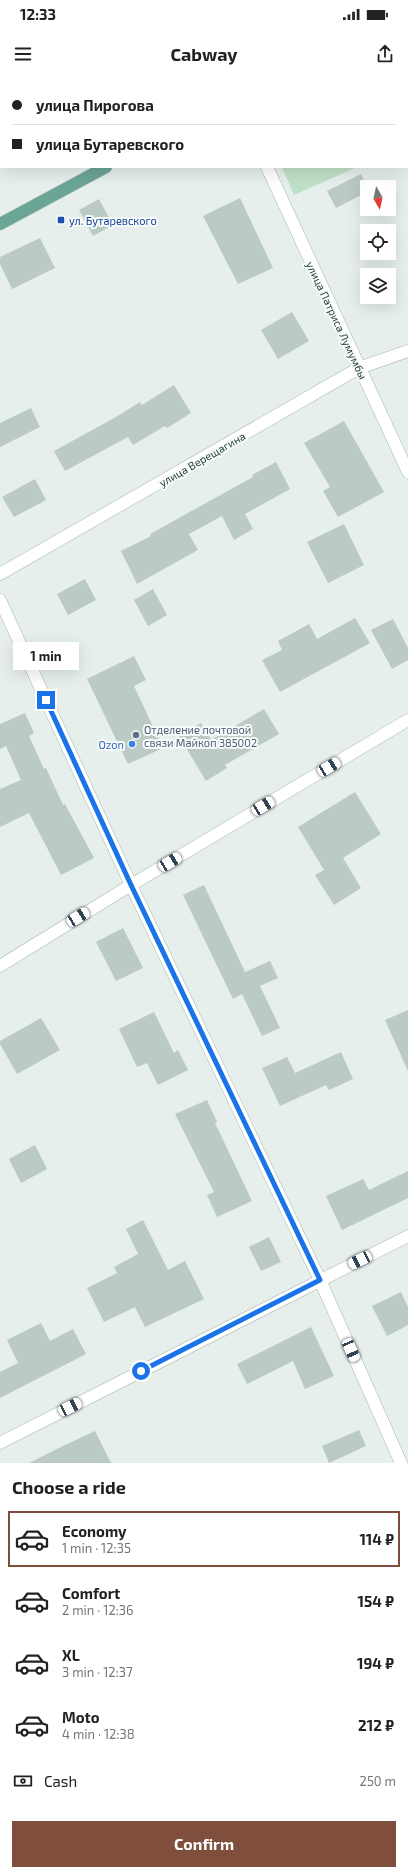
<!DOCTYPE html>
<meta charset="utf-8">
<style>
body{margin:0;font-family:"Exo 2",sans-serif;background:#f6f6f6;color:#222;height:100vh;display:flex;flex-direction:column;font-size:15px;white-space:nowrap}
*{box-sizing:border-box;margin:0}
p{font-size:13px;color:#767676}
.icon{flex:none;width:22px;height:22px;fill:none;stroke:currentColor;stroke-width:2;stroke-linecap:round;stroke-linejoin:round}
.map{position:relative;height:1383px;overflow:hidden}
.panel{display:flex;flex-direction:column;background:#fff;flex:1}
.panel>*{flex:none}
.banner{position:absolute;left:0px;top:0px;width:408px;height:88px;box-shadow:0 4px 16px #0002;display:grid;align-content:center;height:88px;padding:0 12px;background:#fff}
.needle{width:26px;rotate:171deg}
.buttons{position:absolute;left:360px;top:100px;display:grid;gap:8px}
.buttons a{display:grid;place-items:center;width:36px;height:36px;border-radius:0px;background:#fff;box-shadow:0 4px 16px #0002;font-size:20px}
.end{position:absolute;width:18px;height:18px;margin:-9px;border:5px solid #1a73e8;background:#fff;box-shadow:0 0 0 2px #fff}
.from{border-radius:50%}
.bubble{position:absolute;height:28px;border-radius:0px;background:#fff;box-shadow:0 4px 16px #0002;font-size:13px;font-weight:700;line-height:28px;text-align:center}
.car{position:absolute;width:12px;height:24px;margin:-12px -6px;border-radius:5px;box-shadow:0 0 3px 1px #0007;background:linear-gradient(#fff 24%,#345 0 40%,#fff 0 76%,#345 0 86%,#fff 0)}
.banner b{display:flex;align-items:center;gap:14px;height:38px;font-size:15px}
.banner b+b{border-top:1px solid #e0e0e0}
.banner i{width:10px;height:10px;background:#222}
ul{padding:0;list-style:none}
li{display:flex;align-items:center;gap:12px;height:56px;margin:0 8px 6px;padding:0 4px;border:2px solid transparent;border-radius:0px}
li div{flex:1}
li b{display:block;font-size:15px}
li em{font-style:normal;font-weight:700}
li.active{border-color:#804e3d}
li>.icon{width:36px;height:36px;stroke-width:1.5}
h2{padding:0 12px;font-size:18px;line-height:48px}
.pay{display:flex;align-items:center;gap:10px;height:44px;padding:0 12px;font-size:15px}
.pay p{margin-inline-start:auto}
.primary-button{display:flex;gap:8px;margin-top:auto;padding:8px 12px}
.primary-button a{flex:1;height:46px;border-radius:0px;background:#804e3d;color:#fff;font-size:16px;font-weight:700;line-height:46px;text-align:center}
.status{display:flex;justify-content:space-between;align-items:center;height:28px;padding:0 20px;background:#fff;direction:ltr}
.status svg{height:11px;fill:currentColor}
header{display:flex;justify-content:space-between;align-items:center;height:52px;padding:0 12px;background:#fff;font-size:18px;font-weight:700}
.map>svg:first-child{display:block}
</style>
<div class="status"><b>12:33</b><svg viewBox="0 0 49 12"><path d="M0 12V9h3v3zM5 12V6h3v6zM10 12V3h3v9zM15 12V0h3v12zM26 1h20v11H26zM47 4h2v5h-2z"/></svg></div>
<header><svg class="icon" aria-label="menu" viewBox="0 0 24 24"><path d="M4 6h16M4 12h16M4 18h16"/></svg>Cabway<svg class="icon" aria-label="share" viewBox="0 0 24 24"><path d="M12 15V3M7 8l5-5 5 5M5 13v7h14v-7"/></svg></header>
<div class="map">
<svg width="408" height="1383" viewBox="0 0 408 1383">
<rect width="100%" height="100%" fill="#e6efeb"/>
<path fill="#bfe0c8" d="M 282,87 L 357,87 L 294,115 Z"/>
<g fill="#bbcac4">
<path d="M 361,94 L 367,107 L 367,112 L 336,128 L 327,111 Z"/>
<path d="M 240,118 L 273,188 L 238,204 L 203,136 Z"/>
<path d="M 99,119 L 113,145 L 93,156 L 79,130 Z"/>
<path d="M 40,158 L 55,188 L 12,209 L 0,184 L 0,177 Z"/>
<path d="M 292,232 L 309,261 L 278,279 L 261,250 Z"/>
<path d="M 174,305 L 191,333 L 167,348 L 165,346 L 133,365 L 128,357 L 65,391 L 54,371 L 116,337 L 140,322 L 142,325 Z"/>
<path d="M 31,328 L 40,347 L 0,367 L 0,343 Z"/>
<path d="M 344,341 L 384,412 L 338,437 L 323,411 L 330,407 L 304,363 Z"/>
<path d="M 276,382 L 290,409 L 245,434 L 253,449 L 234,460 L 222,436 L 189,454 L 198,470 L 137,504 L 121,471 L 151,456 L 150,454 L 253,397 L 252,395 Z"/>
<path d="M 35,399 L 46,420 L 14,437 L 2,417 Z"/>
<path d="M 344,444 L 364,485 L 328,503 L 307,462 Z"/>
<path d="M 85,499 L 96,520 L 68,535 L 57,514 Z"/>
<path d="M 153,509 L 167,535 L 148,546 L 134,520 Z"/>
<path d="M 355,538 L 370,563 L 280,612 L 262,580 L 282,570 L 278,561 L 309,544 L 317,559 Z"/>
<path d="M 393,539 L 408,568 L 408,580 L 392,589 L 371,550 Z"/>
<path d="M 134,576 L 146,600 L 134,606 L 163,668 L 128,684 L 87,599 Z"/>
<path d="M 264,629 L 279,654 L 225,685 L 227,688 L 206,701 L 179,656 L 201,643 L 211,660 Z"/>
<path d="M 25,633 L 34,653 L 29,656 L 44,689 L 46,688 L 63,725 L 65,724 L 94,778 L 61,795 L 29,733 L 0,747 L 0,709 L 21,700 L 6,666 L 0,669 L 0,644 Z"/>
<path d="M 355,712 L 381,754 L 343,778 L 361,808 L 334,825 L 315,795 L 324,790 L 298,747 Z"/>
<path d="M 204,805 L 245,892 L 270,881 L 278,898 L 260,906 L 280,948 L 262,956 L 242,914 L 233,919 L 183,815 Z"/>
<path d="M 123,848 L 143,888 L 116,901 L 96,862 Z"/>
<path d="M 408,930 L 408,991 L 385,940 Z"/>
<path d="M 154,932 L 174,973 L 178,970 L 188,990 L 158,1005 L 147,983 L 137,987 L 119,949 Z"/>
<path d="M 41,938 L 60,970 L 17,994 L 0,964 L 0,961 Z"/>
<path d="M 341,972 L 353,999 L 329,1010 L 326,1005 L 280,1026 L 262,988 L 287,977 L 295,993 Z"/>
<path d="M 207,1020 L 217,1042 L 215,1043 L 252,1121 L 217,1137 L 207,1115 L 214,1112 L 175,1034 Z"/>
<path d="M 35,1065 L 47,1089 L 21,1103 L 9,1079 Z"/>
<path d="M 408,1091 L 408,1118 L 342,1150 L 326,1116 L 363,1099 L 369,1110 Z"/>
<path d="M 143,1140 L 168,1190 L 185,1181 L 204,1219 L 145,1247 L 135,1227 L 104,1242 L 87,1208 L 117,1193 L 114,1187 L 138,1174 L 126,1149 Z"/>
<path d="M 269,1157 L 281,1182 L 261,1191 L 249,1167 Z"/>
<path d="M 401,1212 L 408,1227 L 408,1245 L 387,1256 L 372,1226 Z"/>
<path d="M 41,1243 L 50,1261 L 73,1249 L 86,1274 L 0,1318 L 0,1292 L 18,1283 L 7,1260 Z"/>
<path d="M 311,1247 L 334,1296 L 305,1309 L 293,1281 L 247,1304 L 237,1284 Z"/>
<path d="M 359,1350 L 366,1366 L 329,1383 L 322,1366 Z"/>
<path d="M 95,1351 L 111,1383 L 29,1383 L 63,1366 Z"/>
</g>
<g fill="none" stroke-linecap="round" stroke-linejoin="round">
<defs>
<g id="minor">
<path d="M 228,0 L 228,1"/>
<path d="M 267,87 L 408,392"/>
<path d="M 0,494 L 359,288 L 408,271"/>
<path d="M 0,520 L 131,805 L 320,1200 L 401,1383"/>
<path d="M 0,886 L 131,805 L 408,640"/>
<path d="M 0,1363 L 408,1156"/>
</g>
<g id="major">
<path d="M 271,1 L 273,0"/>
<path d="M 0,144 L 106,87"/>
</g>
</defs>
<use href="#minor" stroke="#a8b8b2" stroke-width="13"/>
<use href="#major" stroke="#c2cac8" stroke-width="13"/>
<use href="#minor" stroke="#fff" stroke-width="12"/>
<use href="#major" stroke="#6aa596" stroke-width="12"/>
</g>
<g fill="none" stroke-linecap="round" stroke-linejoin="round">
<path stroke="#1a73e8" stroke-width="5" d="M 46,620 L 131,805 L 320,1200 L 141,1291"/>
</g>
<rect fill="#1a4fb4" stroke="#f7fbf9" stroke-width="1.5" x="57" y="136" width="8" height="8" rx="2"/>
<circle fill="#5c6f8a" stroke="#f7fbf9" stroke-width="1.5" cx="136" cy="655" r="4"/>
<circle fill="#3f7fe0" stroke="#f7fbf9" stroke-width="1.5" cx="132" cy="664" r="4"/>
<g text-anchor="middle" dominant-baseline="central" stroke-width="4" stroke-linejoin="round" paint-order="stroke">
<g font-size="11" fill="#164399" stroke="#f7fbf9" text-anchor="start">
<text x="69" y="140">ул. Бутаревского</text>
</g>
<g font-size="11" fill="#24423a" stroke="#f7fbf9">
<text transform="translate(337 240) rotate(65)">улица Патриса Лумумбы</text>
<text transform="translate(202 379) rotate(-30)">улица Верещагина</text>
</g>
<g font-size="11" fill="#4e5e75" stroke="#f7fbf9" text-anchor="start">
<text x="144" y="649">Отделение почтовой<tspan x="144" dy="13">связи Майкоп 385002</tspan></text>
</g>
<g font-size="11" fill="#366cbe" stroke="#f7fbf9" text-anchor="end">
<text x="124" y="664">Ozon</text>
</g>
</g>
</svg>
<div class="buttons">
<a><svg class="needle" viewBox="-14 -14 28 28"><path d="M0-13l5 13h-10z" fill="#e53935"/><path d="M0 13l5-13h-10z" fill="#767676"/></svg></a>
<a><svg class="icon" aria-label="locate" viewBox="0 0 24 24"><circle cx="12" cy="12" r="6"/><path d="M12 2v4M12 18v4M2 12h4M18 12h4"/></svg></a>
<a><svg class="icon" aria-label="layers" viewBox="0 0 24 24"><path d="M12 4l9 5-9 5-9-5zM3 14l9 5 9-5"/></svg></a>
</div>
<i class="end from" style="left:141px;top:1291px"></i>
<i class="end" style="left:46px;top:620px"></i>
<div class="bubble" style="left:13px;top:562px;width:66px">1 min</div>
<i class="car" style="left:329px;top:687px;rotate:59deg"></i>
<i class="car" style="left:263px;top:726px;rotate:59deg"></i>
<i class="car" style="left:170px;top:782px;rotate:59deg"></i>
<i class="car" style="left:78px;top:837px;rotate:58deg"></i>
<i class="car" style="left:360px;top:1180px;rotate:244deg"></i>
<i class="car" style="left:351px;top:1270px;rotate:156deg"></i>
<i class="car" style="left:70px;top:1327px;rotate:63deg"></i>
<div class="banner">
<b><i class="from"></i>улица Пирогова</b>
<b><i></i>улица Бутаревского</b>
</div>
</div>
<section class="panel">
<h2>Choose a ride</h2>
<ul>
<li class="active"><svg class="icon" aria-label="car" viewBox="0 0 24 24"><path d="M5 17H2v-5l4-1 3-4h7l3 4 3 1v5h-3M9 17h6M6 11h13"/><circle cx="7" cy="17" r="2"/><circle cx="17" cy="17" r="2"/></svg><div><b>Economy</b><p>1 min · 12:35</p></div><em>114 ₽</em></li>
<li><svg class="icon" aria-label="car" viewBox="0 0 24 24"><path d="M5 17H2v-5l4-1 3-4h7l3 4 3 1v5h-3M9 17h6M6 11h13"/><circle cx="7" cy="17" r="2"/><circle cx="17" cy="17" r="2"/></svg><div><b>Comfort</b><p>2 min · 12:36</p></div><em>154 ₽</em></li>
<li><svg class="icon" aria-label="car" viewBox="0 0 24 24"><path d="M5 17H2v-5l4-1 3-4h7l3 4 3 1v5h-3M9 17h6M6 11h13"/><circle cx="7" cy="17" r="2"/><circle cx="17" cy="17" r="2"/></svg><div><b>XL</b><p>3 min · 12:37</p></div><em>194 ₽</em></li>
<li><svg class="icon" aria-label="car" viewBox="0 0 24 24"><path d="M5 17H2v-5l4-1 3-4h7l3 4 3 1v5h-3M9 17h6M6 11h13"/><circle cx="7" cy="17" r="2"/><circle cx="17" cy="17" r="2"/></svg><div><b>Moto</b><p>4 min · 12:38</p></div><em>212 ₽</em></li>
</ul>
<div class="pay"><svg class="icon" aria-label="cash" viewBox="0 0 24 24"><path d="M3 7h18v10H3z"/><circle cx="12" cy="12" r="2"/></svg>Cash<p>250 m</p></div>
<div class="primary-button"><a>Confirm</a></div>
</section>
